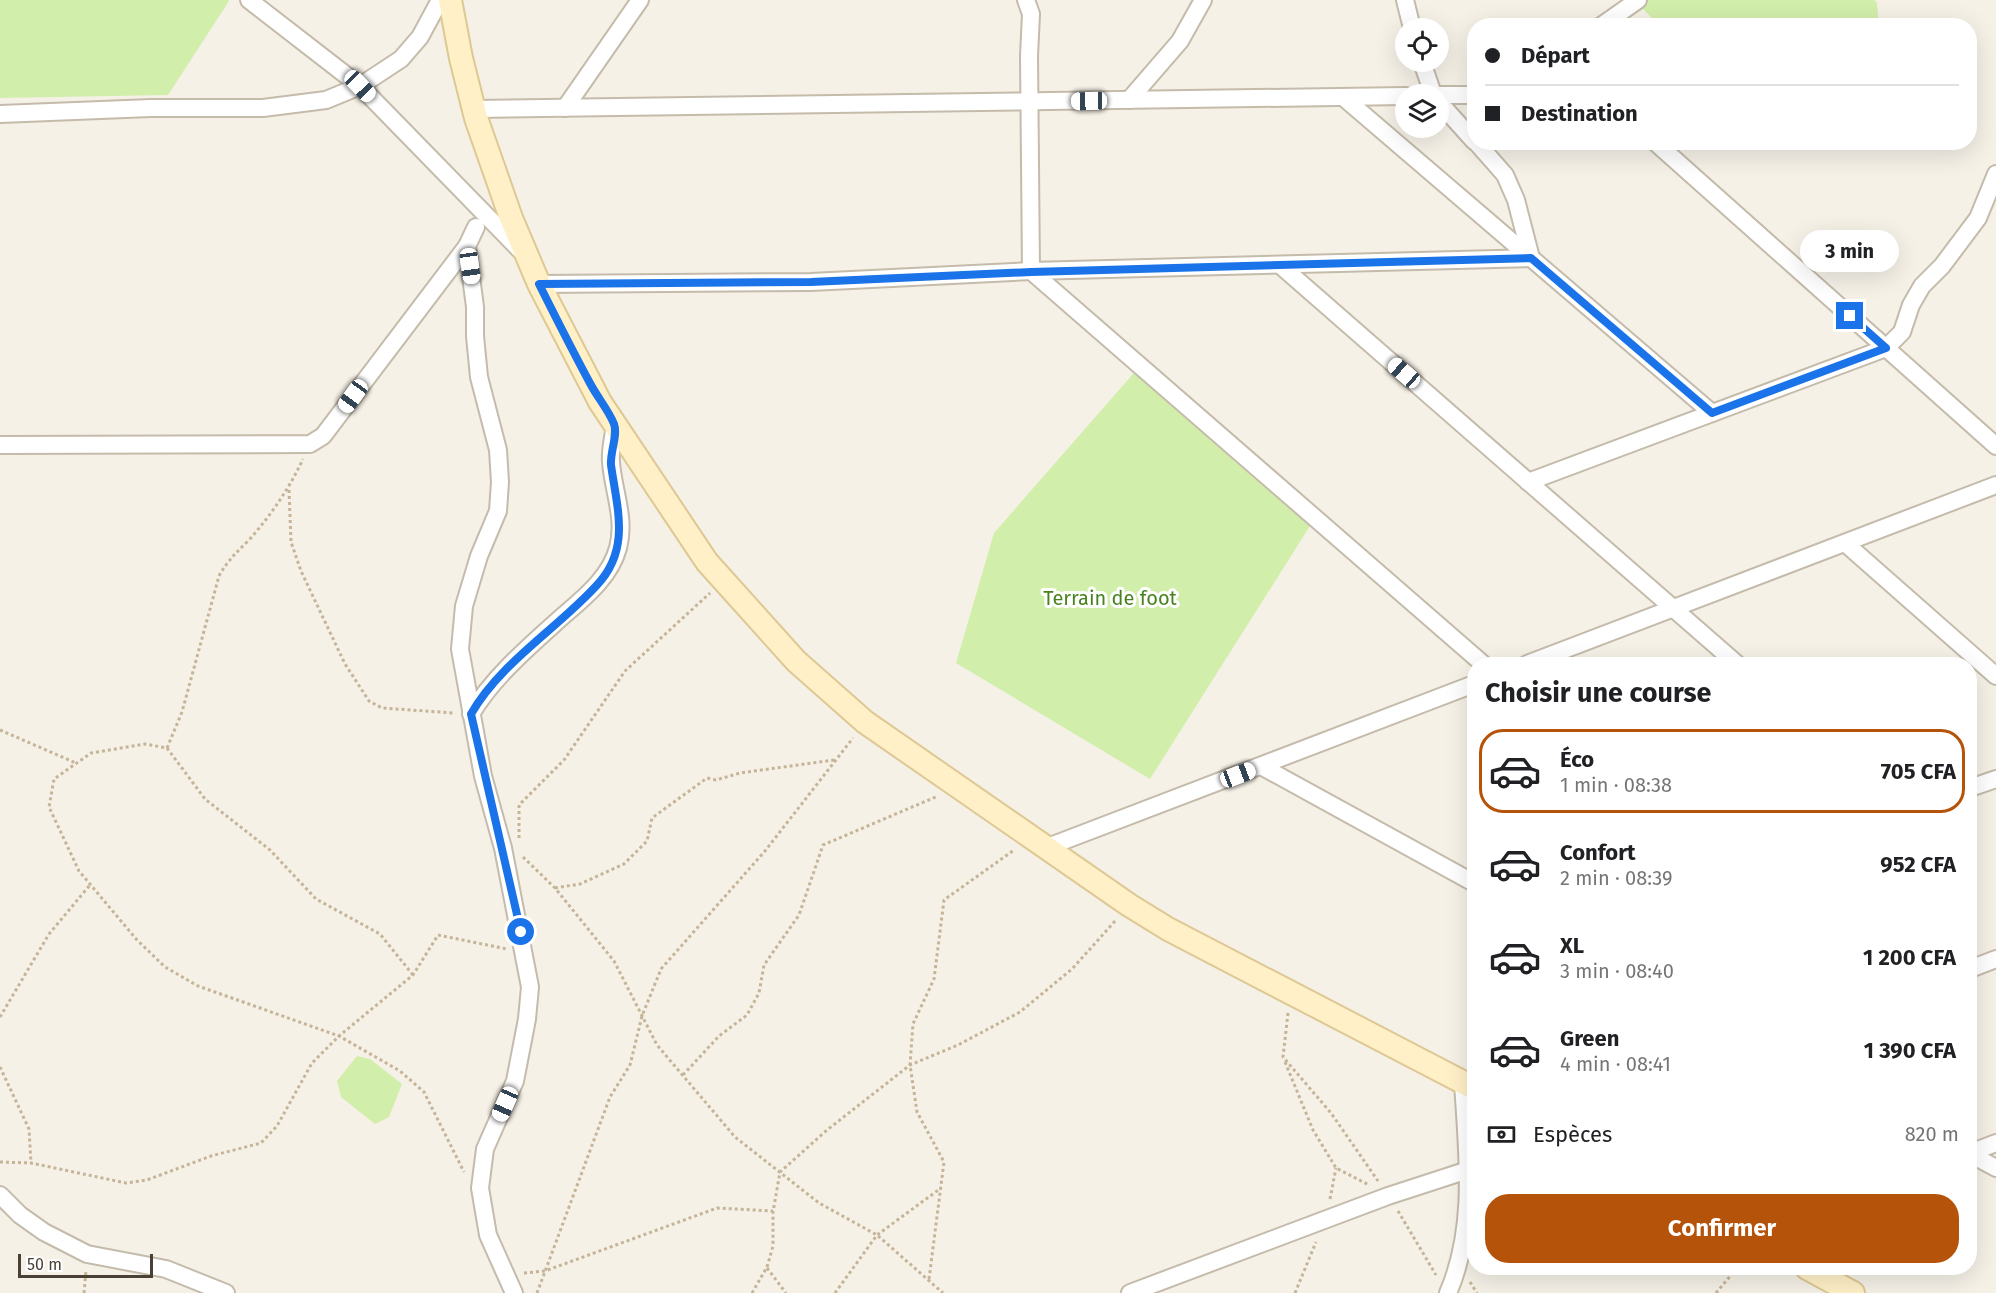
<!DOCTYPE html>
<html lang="fr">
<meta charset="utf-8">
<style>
body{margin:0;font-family:"Fira Sans",sans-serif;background:#f6f6f6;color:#202124;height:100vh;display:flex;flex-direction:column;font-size:22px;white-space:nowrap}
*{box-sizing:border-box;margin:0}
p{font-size:20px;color:#757577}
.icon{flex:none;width:33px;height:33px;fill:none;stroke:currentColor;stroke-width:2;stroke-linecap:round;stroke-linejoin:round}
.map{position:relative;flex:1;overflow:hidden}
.drawer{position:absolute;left:1467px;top:657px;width:510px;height:618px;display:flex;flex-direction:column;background:#fff;border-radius:24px;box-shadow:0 6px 24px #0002}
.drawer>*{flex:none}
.guide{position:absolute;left:1467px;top:18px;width:510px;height:132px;border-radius:24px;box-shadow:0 6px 24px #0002;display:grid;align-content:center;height:132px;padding:0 18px;background:#fff}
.fabs{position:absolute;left:1395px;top:18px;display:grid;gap:12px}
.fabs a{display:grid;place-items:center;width:54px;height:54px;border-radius:50%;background:#fff;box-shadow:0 6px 24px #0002;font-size:30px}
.scale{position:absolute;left:18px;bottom:15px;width:135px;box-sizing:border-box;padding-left:6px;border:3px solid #494135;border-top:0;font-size:16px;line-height:21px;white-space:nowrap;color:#494135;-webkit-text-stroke:4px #fff;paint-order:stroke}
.end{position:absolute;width:27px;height:27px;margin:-14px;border:8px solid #1a73e8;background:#fff;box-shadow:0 0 0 3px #fff}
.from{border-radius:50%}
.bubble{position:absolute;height:42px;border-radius:21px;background:#fff;box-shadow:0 6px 24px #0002;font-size:20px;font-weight:700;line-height:42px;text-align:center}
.car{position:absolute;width:18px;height:36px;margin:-18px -9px;border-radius:8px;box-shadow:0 0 4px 2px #0007;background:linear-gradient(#fff 24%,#345 0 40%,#fff 0 76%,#345 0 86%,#fff 0)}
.guide b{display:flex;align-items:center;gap:21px;height:57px;font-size:22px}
.guide b+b{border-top:2px solid #e0e0e0}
.guide i{width:15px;height:15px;background:#202124}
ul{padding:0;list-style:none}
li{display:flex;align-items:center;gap:18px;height:84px;margin:0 12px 9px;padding:0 6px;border:3px solid transparent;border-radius:24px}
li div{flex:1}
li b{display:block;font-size:22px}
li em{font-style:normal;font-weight:700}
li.selected{border-color:#b45309}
li>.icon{width:54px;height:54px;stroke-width:1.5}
h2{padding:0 18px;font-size:27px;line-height:72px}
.pay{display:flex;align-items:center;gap:15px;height:66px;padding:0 18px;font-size:22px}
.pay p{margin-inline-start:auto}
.cta{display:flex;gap:12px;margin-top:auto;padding:12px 18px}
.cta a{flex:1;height:69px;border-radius:24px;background:#b45309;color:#fff;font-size:24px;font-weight:700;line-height:69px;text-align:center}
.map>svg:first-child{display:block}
</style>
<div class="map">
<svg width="1996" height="1293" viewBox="0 0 1996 1293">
<rect width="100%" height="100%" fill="#f5f1e7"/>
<g fill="#d2eeab">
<path d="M 0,0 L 228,0 L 229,1 L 168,95 L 0,98 Z"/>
<path d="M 1638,0 L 1874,0 L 1877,3 L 1879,25 L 1659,25 L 1636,2 Z"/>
<path d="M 1140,366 L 1315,518 L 1150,779 L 956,663 L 994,533 Z"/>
<path d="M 357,1056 L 370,1059 L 402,1084 L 389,1117 L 375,1124 L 341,1097 L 337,1081 Z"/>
</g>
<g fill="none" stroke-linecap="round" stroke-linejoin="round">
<defs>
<g id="minor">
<path d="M 249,0 L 360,86 L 521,251"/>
<path d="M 1026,0 L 1031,14 L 1029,56 L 1031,271 L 1483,664"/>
<path d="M 1405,0 L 1412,28"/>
<path d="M 1601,26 L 1638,0"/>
<path d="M 1422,62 L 1433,94"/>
<path d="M 1438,95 L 1474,95"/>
<path d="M 1343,97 L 1712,413"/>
<path d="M 1129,100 L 1180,41 L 1203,0"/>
<path d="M 1438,101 L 1474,141"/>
<path d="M 565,108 L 640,0"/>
<path d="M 474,109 L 1406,96"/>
<path d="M 0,114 L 151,108 L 263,108 L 326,100 L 360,86 L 401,59 L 420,37 L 440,0"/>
<path d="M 1655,142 L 1996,446"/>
<path d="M 476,227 L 467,246 L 475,307 L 475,336 L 479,377 L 498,450 L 500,482 L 498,511 L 479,556 L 464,606 L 460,649 L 483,776 L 503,848 L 530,987 L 527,1019 L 515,1081 L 485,1149 L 480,1188 L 488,1235 L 514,1293"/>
<path d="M 1280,265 L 1737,664"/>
<path d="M 539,284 L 811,282 L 1031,271 L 1531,258 L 1516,200 L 1505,175 L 1476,142"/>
<path d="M 0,445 L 310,444 L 323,436 L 467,246"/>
<path d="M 1528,482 L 1886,348 L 1902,332 L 1911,305 L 1922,286 L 1942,266 L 1978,218 L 1996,174"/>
<path d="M 1845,543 L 1996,676"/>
<path d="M 1527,664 L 1996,485"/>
<path d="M 471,714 C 491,680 525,650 554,624 C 578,602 609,581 618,548 C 626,518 613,491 611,462 C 610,450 613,438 615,426"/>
<path d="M 1261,766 L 1474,883"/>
<path d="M 1970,788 L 1996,779"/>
<path d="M 1045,848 L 1474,684"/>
<path d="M 1970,969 L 1996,959"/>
<path d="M 1970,1153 L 1996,1143"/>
<path d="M 1970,1154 L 1996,1168"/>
<path d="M 0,1195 L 20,1215 L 44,1232 L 87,1254 L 166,1269 L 226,1293"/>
<path d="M 1130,1293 L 1388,1196 L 1468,1170 L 1474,1165"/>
<path d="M 1448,1293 C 1477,1226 1467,1153 1463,1082"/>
</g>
<g id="secondary">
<path d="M 450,0 L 461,58 L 476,118 L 511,218 L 539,284 L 600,402 L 707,562 L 796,661 L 865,722 L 1129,905 L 1168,929 L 1474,1088"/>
<path d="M 1807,1268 L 1853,1293"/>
</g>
</defs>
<use href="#minor" stroke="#c5bbab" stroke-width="20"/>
<use href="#secondary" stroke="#dec893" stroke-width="26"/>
<g stroke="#c6b498" stroke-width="3" stroke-dasharray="3 3" stroke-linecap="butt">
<path d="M 289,490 L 291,542 L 301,571 L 345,664 L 369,701 L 382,708 L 454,713"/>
<path d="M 0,730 L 76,763"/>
<path d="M 167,748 L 182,712 L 219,576 C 227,561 237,552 249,540 C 271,515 289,489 303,459"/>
<path d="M 519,838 L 519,805 L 564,760 L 625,671 L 710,593"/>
<path d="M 523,857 L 555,888 L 614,961 L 657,1045 L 735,1137 L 819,1203 L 877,1235 L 943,1293"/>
<path d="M 555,888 L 580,884 L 624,864 L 647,841 L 652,818 L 707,778 L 716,780 L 740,773 L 834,760"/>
<path d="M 413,975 L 380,934 L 316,899 L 270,850 L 205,799 L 167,748 L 145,744 L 91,753 L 54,779 L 49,807 L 79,871 L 137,940 L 165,967 L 198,986 L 339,1036 L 400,1071 L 424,1092 L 464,1172"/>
<path d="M 1288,1013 L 1283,1057 L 1331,1113 L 1378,1181"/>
<path d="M 0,1017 L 49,934 L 90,885"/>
<path d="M 1285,1062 L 1313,1130 L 1336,1168 L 1369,1185"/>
<path d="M 0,1067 L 29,1129 L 31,1163"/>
<path d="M 683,1075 L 719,1036 L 747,1015 L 759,993 L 764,965 L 799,915 L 823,845 L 938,796"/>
<path d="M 0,1162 L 31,1163 L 126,1183 L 147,1180 L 211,1156 L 261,1143 L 277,1126 L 312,1063 L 339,1036 L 413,975 L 438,935 L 507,949"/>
<path d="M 1330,1199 L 1336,1168"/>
<path d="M 1398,1211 L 1436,1275"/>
<path d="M 767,1268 L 786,1293"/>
<path d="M 524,1273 L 545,1271 L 717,1208 L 773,1211"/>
<path d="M 929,1279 L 944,1162 L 917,1112 L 910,1065 L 913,1024 L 934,979 L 944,900 L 1014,850"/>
<path d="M 1470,1282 L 1477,1293"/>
<path d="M 84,1293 L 86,1271"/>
<path d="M 537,1293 L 610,1097 L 630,1065 L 642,1016 L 661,969 L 765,851 L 853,738"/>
<path d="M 752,1293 L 767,1267 L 773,1246 L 773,1212 L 780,1172 L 827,1130 L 910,1065 L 958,1045 L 1020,1012 L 1072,969 L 1116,920"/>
<path d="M 835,1293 L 877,1235 L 941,1188"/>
<path d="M 1295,1293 L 1316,1242"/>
<path d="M 1716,1293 L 1737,1268"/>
</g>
<use href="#minor" stroke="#fff" stroke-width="16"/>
<use href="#secondary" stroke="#fff0c7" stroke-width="22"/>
</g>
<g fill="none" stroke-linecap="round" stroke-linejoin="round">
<path stroke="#1a73e8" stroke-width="8" d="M 521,932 L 471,714 C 501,662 557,629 597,585 C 631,549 617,508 611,465 C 610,452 618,435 614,424 C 609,411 598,398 591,385 C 573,352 556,318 539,284 L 811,282 L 1031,272 L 1531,258 L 1712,413 L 1886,348 L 1850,316"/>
</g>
<g text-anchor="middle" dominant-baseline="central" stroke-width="6" stroke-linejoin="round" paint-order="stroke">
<g font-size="20" fill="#488320" stroke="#fff">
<text x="1110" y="598">Terrain de foot</text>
</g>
</g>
</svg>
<div class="fabs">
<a><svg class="icon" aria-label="locate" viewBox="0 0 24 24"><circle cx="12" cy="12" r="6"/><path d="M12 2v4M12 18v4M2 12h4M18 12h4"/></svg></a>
<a><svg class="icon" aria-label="layers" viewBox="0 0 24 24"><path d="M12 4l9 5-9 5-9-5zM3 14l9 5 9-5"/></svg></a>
</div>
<div class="scale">50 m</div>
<i class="end from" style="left:521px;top:932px"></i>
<i class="end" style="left:1850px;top:316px"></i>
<div class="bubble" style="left:1800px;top:230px;width:99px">3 min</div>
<i class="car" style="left:360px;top:86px;rotate:136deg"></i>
<i class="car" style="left:1089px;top:101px;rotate:269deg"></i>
<i class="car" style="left:470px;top:266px;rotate:172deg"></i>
<i class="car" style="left:1404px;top:373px;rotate:311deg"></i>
<i class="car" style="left:353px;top:396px;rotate:216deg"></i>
<i class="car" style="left:1238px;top:775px;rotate:69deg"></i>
<i class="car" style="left:505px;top:1104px;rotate:204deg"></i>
<div class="guide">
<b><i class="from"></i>Départ</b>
<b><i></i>Destination</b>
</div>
<section class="drawer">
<h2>Choisir une course</h2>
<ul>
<li class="selected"><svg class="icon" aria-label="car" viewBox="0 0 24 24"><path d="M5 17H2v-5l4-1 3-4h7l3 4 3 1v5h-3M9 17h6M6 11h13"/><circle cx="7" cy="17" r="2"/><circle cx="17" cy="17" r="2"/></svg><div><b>Éco</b><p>1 min · 08:38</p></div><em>705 CFA</em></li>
<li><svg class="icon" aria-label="car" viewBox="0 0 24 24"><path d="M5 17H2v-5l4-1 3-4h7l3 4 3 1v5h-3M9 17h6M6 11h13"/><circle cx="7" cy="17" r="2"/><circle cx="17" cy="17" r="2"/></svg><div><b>Confort</b><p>2 min · 08:39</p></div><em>952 CFA</em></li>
<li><svg class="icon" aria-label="car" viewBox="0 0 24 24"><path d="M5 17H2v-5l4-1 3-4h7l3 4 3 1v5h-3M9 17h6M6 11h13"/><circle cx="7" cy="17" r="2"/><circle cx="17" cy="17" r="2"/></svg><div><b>XL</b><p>3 min · 08:40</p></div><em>1 200 CFA</em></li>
<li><svg class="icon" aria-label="car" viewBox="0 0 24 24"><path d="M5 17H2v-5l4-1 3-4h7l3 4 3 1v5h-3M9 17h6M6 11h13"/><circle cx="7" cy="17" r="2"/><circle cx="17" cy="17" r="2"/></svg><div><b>Green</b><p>4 min · 08:41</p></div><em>1 390 CFA</em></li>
</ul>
<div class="pay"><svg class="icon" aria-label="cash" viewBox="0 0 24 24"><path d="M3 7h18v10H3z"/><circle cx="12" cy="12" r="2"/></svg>Espèces<p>820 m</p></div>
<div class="cta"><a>Confirmer</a></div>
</section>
</div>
